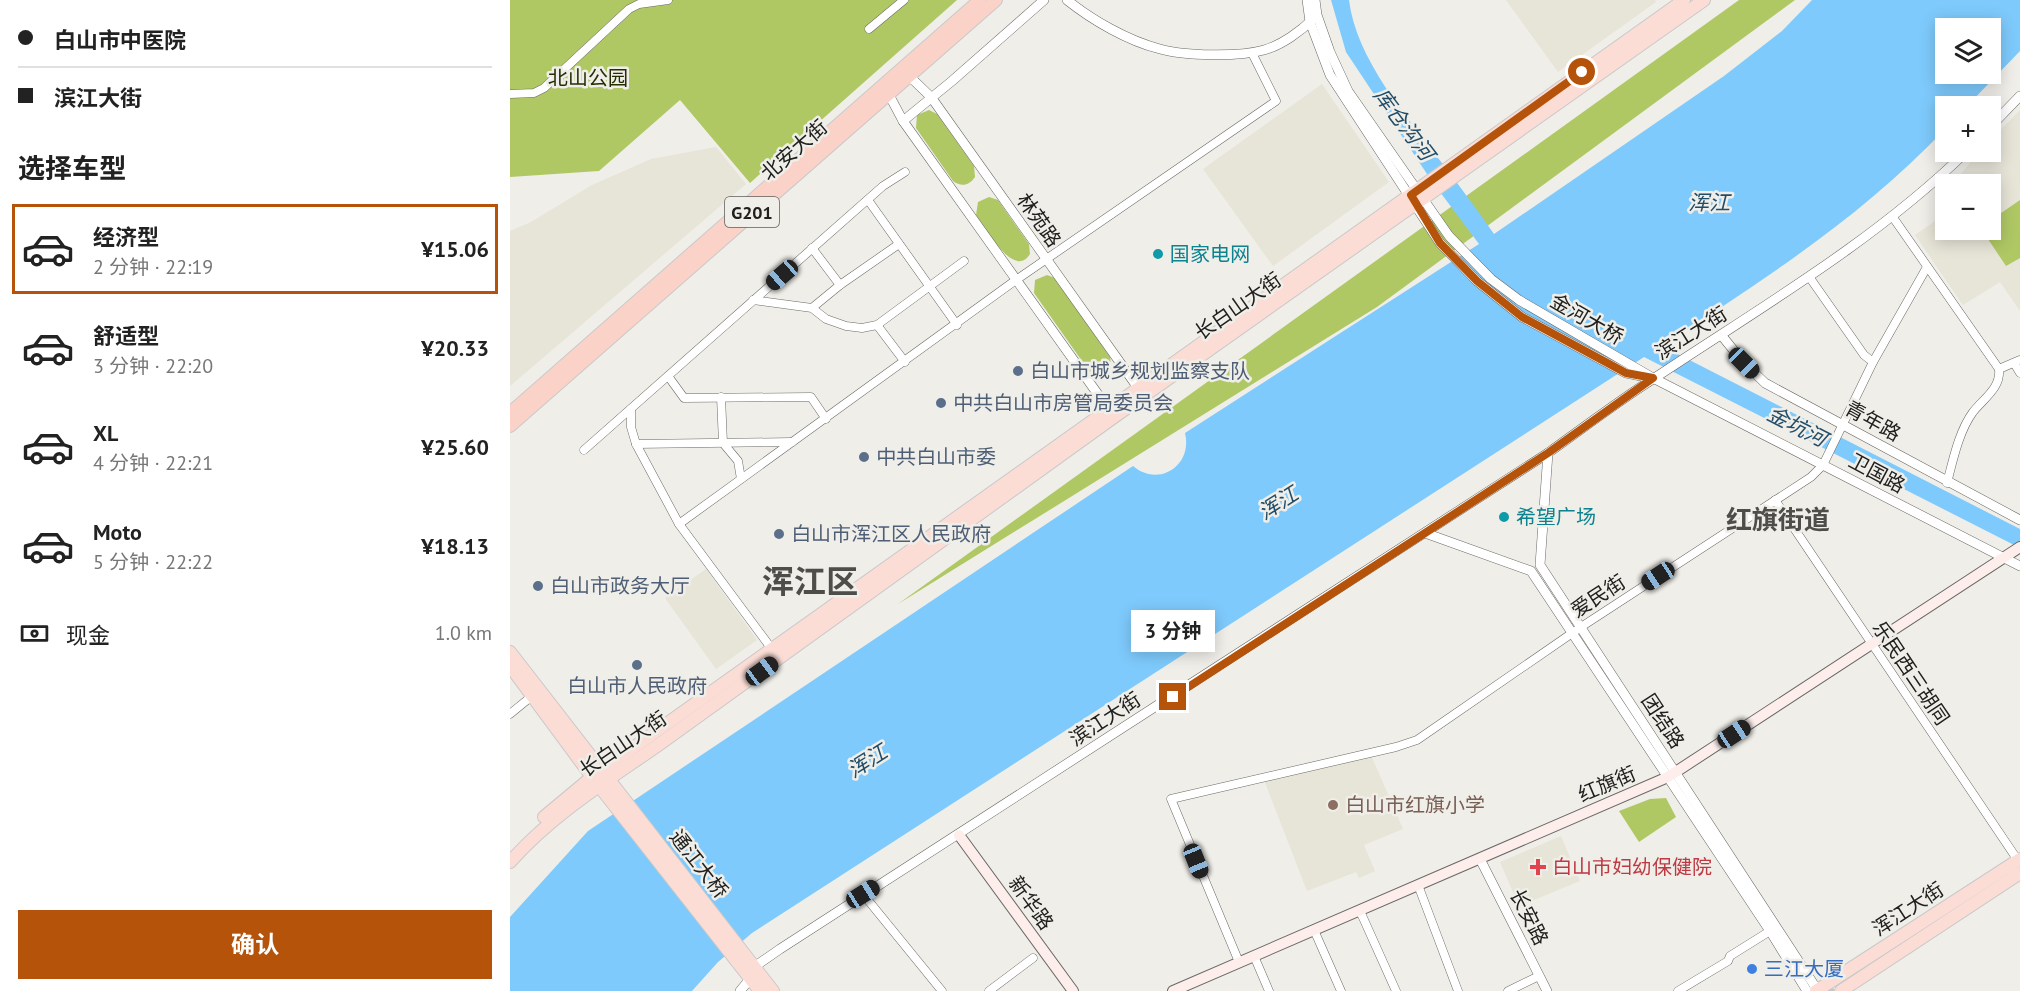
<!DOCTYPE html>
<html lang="zh">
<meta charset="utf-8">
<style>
body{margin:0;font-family:"PT Sans","Noto Sans SC",sans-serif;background:#f2f2f2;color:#222;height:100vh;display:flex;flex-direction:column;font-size:22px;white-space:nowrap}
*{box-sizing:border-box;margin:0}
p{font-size:20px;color:#767676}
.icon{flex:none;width:33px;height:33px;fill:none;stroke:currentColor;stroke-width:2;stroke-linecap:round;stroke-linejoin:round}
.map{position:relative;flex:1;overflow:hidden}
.panel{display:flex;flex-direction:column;background:#fff;width:510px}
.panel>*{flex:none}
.top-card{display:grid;align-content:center;height:132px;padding:0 18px;background:#fff}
.tools{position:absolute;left:1425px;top:18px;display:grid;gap:12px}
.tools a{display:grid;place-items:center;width:66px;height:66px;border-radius:0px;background:#fff;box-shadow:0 3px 15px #0003;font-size:30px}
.end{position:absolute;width:27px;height:27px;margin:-14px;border:8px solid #b45309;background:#fff;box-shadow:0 0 0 3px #fff}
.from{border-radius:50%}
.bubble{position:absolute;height:42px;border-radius:0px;background:#fff;box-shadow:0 3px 15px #0003;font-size:20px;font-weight:700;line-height:42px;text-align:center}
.car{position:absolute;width:18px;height:36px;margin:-18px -9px;border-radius:8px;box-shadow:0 0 4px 2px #0007;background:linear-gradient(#222 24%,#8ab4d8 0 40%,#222 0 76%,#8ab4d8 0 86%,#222 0)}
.top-card b{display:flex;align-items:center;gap:21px;height:57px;font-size:22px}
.top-card b+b{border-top:2px solid #e0e0e0}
.top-card i{width:15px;height:15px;background:#222}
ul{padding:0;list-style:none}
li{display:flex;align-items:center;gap:18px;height:90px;margin:0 12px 9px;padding:0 6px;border:3px solid transparent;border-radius:0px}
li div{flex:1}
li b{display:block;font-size:22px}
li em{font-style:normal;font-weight:700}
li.on{border-color:#b45309}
li>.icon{width:54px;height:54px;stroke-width:1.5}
h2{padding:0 18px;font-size:27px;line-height:72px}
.pay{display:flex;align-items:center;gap:15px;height:66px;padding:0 18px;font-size:22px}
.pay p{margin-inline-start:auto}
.button{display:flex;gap:12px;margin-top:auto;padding:12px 18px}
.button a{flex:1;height:69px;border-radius:0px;background:#b45309;color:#fff;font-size:24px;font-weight:700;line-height:69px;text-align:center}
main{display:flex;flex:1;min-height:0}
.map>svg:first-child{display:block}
</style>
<main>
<section class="panel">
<div class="top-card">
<b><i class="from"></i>白山市中医院</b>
<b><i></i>滨江大街</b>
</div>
<h2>选择车型</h2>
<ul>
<li class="on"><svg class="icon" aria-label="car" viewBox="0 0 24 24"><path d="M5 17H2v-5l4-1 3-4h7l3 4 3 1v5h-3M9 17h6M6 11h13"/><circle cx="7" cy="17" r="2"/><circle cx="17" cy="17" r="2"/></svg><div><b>经济型</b><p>2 分钟 · 22:19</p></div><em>¥15.06</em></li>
<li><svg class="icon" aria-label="car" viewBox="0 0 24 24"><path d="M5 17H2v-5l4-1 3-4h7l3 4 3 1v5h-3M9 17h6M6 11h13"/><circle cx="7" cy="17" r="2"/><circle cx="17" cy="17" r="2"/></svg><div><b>舒适型</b><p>3 分钟 · 22:20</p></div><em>¥20.33</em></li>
<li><svg class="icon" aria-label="car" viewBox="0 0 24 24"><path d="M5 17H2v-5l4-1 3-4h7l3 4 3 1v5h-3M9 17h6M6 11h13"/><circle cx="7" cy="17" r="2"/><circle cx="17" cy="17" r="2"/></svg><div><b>XL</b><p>4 分钟 · 22:21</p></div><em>¥25.60</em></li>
<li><svg class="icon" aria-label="car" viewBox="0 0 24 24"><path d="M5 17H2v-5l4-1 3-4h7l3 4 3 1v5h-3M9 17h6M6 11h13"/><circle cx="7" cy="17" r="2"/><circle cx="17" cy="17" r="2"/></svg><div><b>Moto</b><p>5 分钟 · 22:22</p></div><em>¥18.13</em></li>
</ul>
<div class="pay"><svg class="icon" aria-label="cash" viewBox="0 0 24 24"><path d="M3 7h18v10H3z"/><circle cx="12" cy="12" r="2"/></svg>现金<p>1.0 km</p></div>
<div class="button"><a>确认</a></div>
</section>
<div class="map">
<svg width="1510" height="991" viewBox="0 0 1510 991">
<rect width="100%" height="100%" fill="#efeee9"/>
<g fill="#e7e4d8">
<path d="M 996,0 L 1145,0 L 1146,2 L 1048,72 Z"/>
<path d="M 812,84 L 879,182 L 763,266 L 693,169 Z"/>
<path d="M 1510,110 L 1510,311 L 1490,282 L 1453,305 L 1405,235 L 1435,214 L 1436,230 L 1480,230 L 1480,184 L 1448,184 L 1445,181 L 1469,152 L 1480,152 L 1481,140 Z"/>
<path d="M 206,147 L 236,184 L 0,386 L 0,231 L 21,222 L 82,185 L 141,159 Z"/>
<path d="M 196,569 L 247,640 L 206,669 L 155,598 Z"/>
<path d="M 861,755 L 893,829 L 854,845 L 865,871 L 849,878 L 846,872 L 797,891 L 754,780 Z"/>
<path d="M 1051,836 L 1070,881 L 1009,906 L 990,862 Z"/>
</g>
<g fill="#afc864">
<path d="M 0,0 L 447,0 L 240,183 L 170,100 L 89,171 L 0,177 Z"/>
<path d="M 1229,0 L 1285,0 L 867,307 L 388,604 Z"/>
<path d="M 419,110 L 427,114 L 464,166 L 465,177 C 459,186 451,187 443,181 L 406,128 L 407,115 Z"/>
<path d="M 479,197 L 488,200 L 519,244 L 520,254 C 504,280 476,228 466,215 L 468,202 Z"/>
<path d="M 1510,200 L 1510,258 L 1496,266 L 1472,230 L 1480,230 L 1481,220 Z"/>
<path d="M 537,275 L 545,278 L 600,357 L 601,364 L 595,374 L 587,375 L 579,371 L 524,293 L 525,280 Z"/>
<path d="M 1156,798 L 1166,817 L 1129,842 L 1109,811 L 1140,799 Z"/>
</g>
<path fill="#7ecafc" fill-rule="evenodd" d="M 821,0 L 839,0 C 846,59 897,117 932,163 C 950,186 967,210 984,234 L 1214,76 L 1272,31 L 1302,0 L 1510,0 L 1510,51 L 1457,106 L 1436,106 L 1435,129 C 1353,216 1252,281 1152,346 L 1510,529 L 1510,548 L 1134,357 L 242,933 L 208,962 L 182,991 L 0,991 L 0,917 L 78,831 L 623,466 C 649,488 683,465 675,433 L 969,244 L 921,180 L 836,52 ZM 1436,28 L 1480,28 L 1480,74 L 1436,74 Z"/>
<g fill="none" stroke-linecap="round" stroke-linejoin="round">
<path stroke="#c6c5c0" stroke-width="5" stroke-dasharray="5 2.5" stroke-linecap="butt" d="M 1319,991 L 1385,947"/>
<defs>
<g id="minor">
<path d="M 359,29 L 394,0"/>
<path d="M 0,94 L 24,93 L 34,88 L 119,9 L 129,4 L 158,0"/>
<path d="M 358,200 L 447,325"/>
<path d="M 1382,216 L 1489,369"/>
<path d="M 302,248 L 330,285"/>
<path d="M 1300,278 L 1354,355 L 1363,362"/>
<path d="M 243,300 L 302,308 L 316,319 L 336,326 L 352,328 L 367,325 L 454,261"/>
<path d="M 302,308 L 330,285 L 389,244"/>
<path d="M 367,325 L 395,362"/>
<path d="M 1504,363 L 1510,373"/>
<path d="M 158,376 L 174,398 L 301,397 L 316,419"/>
<path d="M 211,397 L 213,443 L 228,461 L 231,479"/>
<path d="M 121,409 L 121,427 L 126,444 L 169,524 L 264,652"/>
<path d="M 126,444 L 282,442"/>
<path d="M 74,450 L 373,186 L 395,172"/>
<path d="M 1437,483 C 1443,460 1449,431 1463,412 C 1474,398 1491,388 1489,369 L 1510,360"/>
<path d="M 1265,500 L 1509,862"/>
<path d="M 169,524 L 506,280 L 766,101 L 742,53"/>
<path d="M 0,714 L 22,696"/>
<path d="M 908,885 L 948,991"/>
<path d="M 353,894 L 432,991"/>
<path d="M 850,911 L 886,991"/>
<path d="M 804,930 L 831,991"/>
<path d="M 744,956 L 759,991"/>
<path d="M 729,962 L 661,799 L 886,747 L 907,740 L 1071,627 L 1301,477 L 1313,465 L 1363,362 L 1417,267"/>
<path d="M 479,991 L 523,958"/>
<path d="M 998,991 L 1029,976"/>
<path d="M 1168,991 L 1218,961 L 1220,956 L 1260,931"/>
</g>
<g id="tertiary">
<path d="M 557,0 C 582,20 618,41 650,49 C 675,56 729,57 754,50 C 772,45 791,31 804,18"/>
<path d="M 797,0 L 800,22 L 820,75 L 930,243 L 967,281 L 1012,317 L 1116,373 L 1141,378"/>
<path d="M 805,0 L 807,15 L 820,52 L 838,91 L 939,236 L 981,279 L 1009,300 L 1143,378 L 1510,566"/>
<path d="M 396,73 L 421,97 L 631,392"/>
<path d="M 377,91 L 393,121 L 602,414"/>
<path d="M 393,121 L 442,81 L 534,0"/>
<path d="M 1480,127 L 1510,96"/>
<path d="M 1212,336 L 1234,363 L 1255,383 L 1510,520"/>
<path d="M 1038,453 L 1030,565 L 1308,991"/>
<path d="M 915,533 L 1021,571 L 1260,931 L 1297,991"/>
<path d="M 970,859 L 1037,991"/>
<path d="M 230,991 L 240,979 L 244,967 L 270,949 L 1038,453 C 1073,428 1107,402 1143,379 C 1251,307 1362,243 1456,152"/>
</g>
<g id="secondary">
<path d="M 449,835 L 563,991"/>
<path d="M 663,991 L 1158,777 L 1510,547"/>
</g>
<g id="primary">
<path d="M 0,652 L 263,991"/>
<path d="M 0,666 L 82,777 L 250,991"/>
<path d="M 34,817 L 82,777 L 1174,0"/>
<path d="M 0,862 C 44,813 97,781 151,743 L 604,417 L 1194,0"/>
<path d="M 1306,991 L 1510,859"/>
<path d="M 1331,991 L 1510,873"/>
</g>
<g id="trunk">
<path d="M 0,413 L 470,0"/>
<path d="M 0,426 L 486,0"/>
</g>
</defs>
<use href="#minor" stroke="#6a6966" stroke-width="9"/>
<use href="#tertiary" stroke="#6a6966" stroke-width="10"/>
<use href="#secondary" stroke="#6a6966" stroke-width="12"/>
<use href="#primary" stroke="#c9c9c9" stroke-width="14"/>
<use href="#trunk" stroke="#c9c9c9" stroke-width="14"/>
<use href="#minor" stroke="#fff" stroke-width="8"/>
<use href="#tertiary" stroke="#fff" stroke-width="9"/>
<use href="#secondary" stroke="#fdeeeb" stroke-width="10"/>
<use href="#primary" stroke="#fbddd6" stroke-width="12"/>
<use href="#trunk" stroke="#fad2c8" stroke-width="12"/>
</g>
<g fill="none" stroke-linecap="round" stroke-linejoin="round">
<path stroke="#b45309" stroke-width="8" d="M 663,697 L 1038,453 L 1143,378 L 1116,373 L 1012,317 L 967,281 L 930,243 L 901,195 L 1072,72"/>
</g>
<g fill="#0f9aa8" stroke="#efeee9" stroke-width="2">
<circle cx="648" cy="254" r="6"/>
<circle cx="994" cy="517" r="6"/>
</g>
<g fill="#5c6f8a" stroke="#efeee9" stroke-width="2">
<circle cx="508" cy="371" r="6"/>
<circle cx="431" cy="403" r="6"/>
<circle cx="354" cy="457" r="6"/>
<circle cx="269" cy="534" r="6"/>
<circle cx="28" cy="586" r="6"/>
<circle cx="127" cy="665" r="6"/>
</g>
<circle fill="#8d6e63" stroke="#efeee9" stroke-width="2" cx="823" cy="805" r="6"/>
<path fill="#e0444e" stroke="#efeee9" stroke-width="2" d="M1025 858h6v6h6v6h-6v6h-6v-6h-6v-6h6z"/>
<circle fill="#3f7fe0" stroke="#efeee9" stroke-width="2" cx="1242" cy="969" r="6"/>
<g text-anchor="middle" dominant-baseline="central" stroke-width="5" stroke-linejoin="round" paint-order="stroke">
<rect fill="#efeee9" stroke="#5e5e5b" stroke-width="1.5" x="215" y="197" width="54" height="30" rx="4.5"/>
<g font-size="18" font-weight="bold" fill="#20201e">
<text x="242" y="212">G201</text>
</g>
<g font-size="20" fill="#252e03" stroke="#efeee9">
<text x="78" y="78">北山公园</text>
</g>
<g font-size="20" fill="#20201e" stroke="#efeee9">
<text transform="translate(284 150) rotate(-41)">北安大街</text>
<text transform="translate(529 220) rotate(55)">林苑路</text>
<text transform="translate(728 306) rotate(-35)">长白山大街</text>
<text transform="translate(1077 319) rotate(30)">金河大桥</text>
<text transform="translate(1181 333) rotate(-32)">滨江大街</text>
<text transform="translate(1363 421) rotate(29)">青年路</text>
<text transform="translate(1367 473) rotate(28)">卫国路</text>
<text transform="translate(1088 596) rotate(-33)">爱民街</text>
<text transform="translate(1401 673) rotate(56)">乐民西三胡同</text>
<text transform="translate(595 719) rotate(-33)">滨江大街</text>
<text transform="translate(1153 721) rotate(57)">团结路</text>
<text transform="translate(113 744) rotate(-34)">长白山大街</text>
<text transform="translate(1097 784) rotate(-23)">红旗街</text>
<text transform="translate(189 864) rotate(52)">通江大桥</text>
<text transform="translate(521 903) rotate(54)">新华路</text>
<text transform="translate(1398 909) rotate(-33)">浑江大街</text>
<text transform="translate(1019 917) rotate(63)">长安路</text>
</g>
<g font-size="20" fill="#0d838f" stroke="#efeee9" text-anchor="start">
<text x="660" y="254">国家电网</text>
<text x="1006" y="517">希望广场</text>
</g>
<g font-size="20" fill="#4e5e75" stroke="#efeee9" text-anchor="start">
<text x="520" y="371">白山市城乡规划监察支队</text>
<text x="443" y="403">中共白山市房管局委员会</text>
<text x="366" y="457">中共白山市委</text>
<text x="281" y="534">白山市浑江区人民政府</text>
<text x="40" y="586">白山市政务大厅</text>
<text x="127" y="686" text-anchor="middle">白山市人民政府</text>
</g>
<g font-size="20" fill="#785e54" stroke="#efeee9" text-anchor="start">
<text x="835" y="805">白山市红旗小学</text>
</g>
<g font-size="20" fill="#be3a42" stroke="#efeee9" text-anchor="start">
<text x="1042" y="867">白山市妇幼保健院</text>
</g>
<g font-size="20" fill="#366cbe" stroke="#efeee9" text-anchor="start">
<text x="1254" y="969">三江大厦</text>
</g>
<g font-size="21" font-style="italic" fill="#234d67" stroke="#efeee9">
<text transform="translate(894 124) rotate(53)">库仓沟河</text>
<text x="1199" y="202">浑江</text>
<text transform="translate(1287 426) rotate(27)">金坑河</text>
<text transform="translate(768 503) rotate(-32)">浑江</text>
<text transform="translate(357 761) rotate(-32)">浑江</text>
</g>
<g font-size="26" font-weight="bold" fill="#4e4d49" stroke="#efeee9">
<text x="1268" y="519">红旗街道</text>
</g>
<g font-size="32" font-weight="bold" fill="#4e4d49" stroke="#efeee9">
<text x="300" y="581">浑江区</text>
</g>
</g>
</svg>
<div class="tools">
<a><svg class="icon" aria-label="layers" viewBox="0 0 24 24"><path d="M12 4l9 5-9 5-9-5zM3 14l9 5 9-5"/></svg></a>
<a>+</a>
<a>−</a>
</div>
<i class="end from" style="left:1072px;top:72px"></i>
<i class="end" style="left:663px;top:697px"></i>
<div class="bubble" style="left:621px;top:610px;width:84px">3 分钟</div>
<i class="car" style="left:272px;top:275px;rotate:229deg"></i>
<i class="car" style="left:1234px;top:363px;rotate:135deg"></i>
<i class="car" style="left:1148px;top:576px;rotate:237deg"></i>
<i class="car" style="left:252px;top:671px;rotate:54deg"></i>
<i class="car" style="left:1224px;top:734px;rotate:57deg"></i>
<i class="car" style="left:686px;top:861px;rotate:158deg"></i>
<i class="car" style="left:353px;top:894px;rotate:58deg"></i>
</div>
</main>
